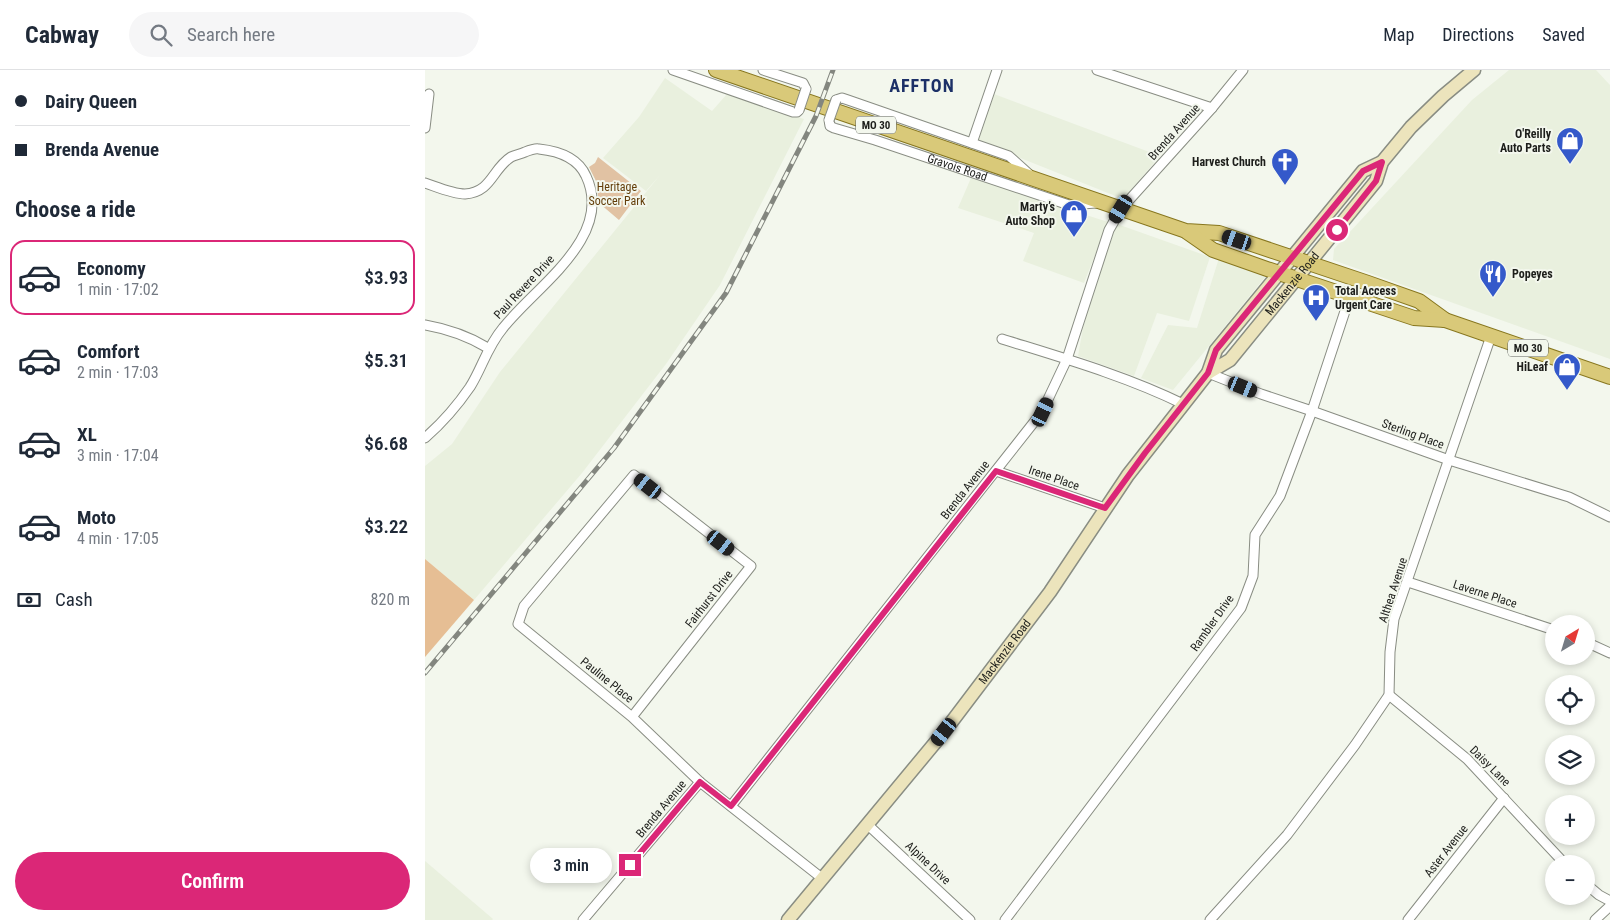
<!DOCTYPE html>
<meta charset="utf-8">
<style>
body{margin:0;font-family:"Roboto Condensed",sans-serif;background:#f6f6f7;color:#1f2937;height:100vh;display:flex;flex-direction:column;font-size:19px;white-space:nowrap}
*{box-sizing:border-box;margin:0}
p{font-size:16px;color:#747a83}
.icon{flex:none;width:28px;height:28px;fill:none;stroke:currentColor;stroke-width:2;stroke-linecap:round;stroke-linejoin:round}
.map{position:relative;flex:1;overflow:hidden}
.drawer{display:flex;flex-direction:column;background:#fff;width:425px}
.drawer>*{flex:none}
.banner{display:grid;align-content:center;height:110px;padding:0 15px;background:#fff}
.needle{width:32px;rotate:38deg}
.fabs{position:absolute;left:1120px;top:545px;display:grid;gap:10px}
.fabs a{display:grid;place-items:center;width:50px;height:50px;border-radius:50%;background:#fff;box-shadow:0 2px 8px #0003;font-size:25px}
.end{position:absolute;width:22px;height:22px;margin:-11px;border:6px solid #db2777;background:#fff;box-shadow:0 0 0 2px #fff}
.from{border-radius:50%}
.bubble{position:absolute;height:35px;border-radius:18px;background:#fff;box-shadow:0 2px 8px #0003;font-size:16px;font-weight:600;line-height:35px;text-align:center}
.car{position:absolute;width:15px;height:30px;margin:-15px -8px;border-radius:6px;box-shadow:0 0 4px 1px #0007;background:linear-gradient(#222 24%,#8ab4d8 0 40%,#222 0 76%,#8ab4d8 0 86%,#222 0)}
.banner b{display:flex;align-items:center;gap:18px;height:48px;font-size:19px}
.banner b+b{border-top:1px solid #e0e1e3}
.banner i{width:12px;height:12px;background:#1f2937}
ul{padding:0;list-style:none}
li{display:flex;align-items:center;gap:15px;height:75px;margin:0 10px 8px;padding:0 5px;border:2px solid transparent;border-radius:15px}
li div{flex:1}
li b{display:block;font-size:19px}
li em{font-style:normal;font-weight:600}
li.selected{border-color:#db2777}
li>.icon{width:45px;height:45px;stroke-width:1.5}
h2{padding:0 15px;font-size:22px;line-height:60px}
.pay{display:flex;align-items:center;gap:12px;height:55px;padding:0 15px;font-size:19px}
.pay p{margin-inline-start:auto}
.cta{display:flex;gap:10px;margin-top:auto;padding:10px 15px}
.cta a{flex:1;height:58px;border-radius:30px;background:#db2777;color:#fff;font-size:20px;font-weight:600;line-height:58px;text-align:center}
header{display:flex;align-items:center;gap:30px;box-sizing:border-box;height:70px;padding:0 25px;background:#fff;border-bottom:1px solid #e0e1e3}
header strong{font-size:24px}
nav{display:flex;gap:28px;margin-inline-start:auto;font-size:18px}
.search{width:350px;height:45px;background:#f6f6f7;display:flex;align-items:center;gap:12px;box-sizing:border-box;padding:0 18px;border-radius:28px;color:#747a83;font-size:19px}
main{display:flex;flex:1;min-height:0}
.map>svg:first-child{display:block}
</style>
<header>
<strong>Cabway</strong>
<div class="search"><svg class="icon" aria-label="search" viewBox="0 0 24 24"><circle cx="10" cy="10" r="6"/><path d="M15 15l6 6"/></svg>Search here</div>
<nav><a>Map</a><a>Directions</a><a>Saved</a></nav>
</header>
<main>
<section class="drawer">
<div class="banner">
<b><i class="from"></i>Dairy Queen</b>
<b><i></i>Brenda Avenue</b>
</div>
<h2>Choose a ride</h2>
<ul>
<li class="selected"><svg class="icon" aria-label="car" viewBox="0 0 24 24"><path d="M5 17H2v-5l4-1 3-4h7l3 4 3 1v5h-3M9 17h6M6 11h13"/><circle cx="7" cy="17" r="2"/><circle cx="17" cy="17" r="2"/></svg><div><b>Economy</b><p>1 min · 17:02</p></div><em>$3.93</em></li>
<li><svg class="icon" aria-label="car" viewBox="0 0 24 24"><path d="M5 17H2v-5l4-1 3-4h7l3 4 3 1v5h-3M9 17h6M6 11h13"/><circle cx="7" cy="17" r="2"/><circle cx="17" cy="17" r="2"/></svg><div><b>Comfort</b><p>2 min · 17:03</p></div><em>$5.31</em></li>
<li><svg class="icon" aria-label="car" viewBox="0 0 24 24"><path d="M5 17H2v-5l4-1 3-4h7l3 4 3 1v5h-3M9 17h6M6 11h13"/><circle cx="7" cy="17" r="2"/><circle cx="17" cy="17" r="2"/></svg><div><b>XL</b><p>3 min · 17:04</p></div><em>$6.68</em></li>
<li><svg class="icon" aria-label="car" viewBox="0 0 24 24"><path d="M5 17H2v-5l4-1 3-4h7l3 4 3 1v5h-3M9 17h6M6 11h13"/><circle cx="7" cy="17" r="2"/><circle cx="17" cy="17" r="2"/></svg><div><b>Moto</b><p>4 min · 17:05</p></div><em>$3.22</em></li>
</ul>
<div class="pay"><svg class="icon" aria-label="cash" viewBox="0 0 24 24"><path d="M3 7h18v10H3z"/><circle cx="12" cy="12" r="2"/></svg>Cash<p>820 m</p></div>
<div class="cta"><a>Confirm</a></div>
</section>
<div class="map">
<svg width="1185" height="850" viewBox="0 0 1185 850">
<rect width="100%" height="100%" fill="#f3f7ed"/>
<g fill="#e9f0de">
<path d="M 1084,0 L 1171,0 L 1185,15 L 1185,289 L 908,190 L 909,179 L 1047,30 Z"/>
<path d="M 240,8 L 287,41 L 302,24 L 379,49 L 295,215 L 241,294 L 157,403 L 49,530 L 0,489 L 0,396 L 27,374 L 75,302 L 235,105 L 221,121 L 178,88 L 214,47 Z"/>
<path d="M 569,24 L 735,86 L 698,129 L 553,71 Z"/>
<path d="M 546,108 L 683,152 L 659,213 L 598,191 L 609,163 L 533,138 Z"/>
<path d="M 692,154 L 785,187 L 764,251 L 732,243 L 709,306 L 653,286 L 658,258 L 676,197 Z"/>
<path d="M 794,188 L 841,206 L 748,320 L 716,308 L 743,255 L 772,258 Z"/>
<path d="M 0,791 L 68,849 L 67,850 L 0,850 Z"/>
</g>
<path fill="#e1c2a3" d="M 173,87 L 216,121 L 194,150 L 174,133 L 171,111 L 164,97 L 170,93 Z"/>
<path fill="#e6be94" d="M 0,489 L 49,530 L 0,587 Z"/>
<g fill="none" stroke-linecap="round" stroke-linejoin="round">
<defs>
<g id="street">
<path d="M 248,0 L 368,42 L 372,42 L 374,40"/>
<path d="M 338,0 L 378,13 L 381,19"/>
<path d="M 672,0 L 787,38"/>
<path d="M 411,30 L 417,28 L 423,30 L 584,86 L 604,104"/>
<path id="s1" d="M 404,50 L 405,56 L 409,58 L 450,70 L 644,135 L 671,133"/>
<path d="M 0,58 L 4,24"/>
<path d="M 547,73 L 572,0"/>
<path d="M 0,113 C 12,117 28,124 40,124 C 67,122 67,99 86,87 C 90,85 96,84 100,82 C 105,80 110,78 114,79 C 133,81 153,88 161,106 C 190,167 110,217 78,258 C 62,277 57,298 45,317 C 32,336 17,353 0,368"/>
<path d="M 0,255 C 23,259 43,266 63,278"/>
<path d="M 577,269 C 638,288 701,306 758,334"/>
<path d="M 783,303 L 836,324 L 887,341 L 1024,390 L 1144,427 L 1185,447"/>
<path d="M 571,401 L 680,438"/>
<path d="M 983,512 L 1129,560"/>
<path d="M 1161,572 L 1185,583"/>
<path d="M 964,625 L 1042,689 L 1140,794"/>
<path d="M 207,647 L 326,496 L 209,405 L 99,536 L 93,554 L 207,647 L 275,712 L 398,809"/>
<path d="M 306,736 L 617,342 L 642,289 L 684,160 L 696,139 L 787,38 L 818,0"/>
<path d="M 443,755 L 545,850"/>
<path d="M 1161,814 L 1174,825 L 1185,831"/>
<path d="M 158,850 L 275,712"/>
<path d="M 580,850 L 816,538 L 828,506 L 830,465 L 855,426 L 887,341 L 925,226"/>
<path d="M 785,850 L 862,765 L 930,675 L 964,625 L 965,582 L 969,549 L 1066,266"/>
<path d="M 983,850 L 1079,728"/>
<path d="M 1170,850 L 1185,836"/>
</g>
<g id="secondary">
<path id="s2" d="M 783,303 L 805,290 L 951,111 L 957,92 L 986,57 L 1018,26 L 1049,0"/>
<path id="s3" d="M 363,850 L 519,662 L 625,522 L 703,405 L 783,303 L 791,280 L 938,101 L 957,92"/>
</g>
<g id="primary">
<path d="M 291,0 L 761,161 L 794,163 L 943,213 L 994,231 L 1020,250"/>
<path d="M 762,162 L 788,180 L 842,199 L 989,248 L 1020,250 L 1185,307"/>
</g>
</defs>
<use href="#street" stroke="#898d83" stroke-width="11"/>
<use href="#secondary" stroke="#898d83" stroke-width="15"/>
<use href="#primary" stroke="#87761e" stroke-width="16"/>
<use href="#street" stroke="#fff" stroke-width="9"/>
<use href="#secondary" stroke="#ece4bc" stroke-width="12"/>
<use href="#primary" stroke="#d9c979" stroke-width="14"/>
<defs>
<path id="rail" d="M 0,603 L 189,378 L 301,223 L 391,46 L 408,0"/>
</defs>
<use href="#rail" stroke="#83867f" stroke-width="5"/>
<use href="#rail" stroke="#f3f7ed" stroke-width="3" stroke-dasharray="9" stroke-linecap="butt"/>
<defs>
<g id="street-bridge">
<path d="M 374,40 L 381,19"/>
<path d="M 404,50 L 411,30"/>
</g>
</defs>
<use href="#street-bridge" stroke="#898d83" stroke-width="11" stroke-linecap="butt"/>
<use href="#street-bridge" stroke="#fff" stroke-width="9"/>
</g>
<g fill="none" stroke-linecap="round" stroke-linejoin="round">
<path stroke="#db2777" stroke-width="6" d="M 205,795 L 275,712 L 306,736 L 571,401 L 680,438 L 720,383 L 783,303 L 791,280 L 938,101 L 957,92 L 951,111 L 912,160"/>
</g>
<defs>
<symbol id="shop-pin" viewBox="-11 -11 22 30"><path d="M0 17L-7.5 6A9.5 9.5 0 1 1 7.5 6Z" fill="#3459ca" stroke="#f3f7ed"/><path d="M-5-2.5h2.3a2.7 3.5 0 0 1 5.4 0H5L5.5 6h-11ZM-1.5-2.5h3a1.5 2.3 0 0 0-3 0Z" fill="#fff"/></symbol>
<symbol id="church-pin" viewBox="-11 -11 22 30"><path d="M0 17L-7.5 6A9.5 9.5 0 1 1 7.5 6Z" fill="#3459ca" stroke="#f3f7ed"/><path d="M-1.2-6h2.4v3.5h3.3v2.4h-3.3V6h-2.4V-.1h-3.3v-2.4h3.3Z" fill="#fff"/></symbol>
<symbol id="restaurant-pin" viewBox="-11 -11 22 30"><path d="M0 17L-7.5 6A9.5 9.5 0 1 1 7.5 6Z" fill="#3459ca" stroke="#f3f7ed"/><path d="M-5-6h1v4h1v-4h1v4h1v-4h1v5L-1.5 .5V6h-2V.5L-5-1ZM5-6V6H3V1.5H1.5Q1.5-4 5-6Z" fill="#fff"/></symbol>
<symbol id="hospital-pin" viewBox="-11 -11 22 30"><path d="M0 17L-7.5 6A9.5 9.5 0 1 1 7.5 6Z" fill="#3459ca" stroke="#f3f7ed"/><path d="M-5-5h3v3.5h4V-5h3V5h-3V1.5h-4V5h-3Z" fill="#fff"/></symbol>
</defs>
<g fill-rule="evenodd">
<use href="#shop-pin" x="1129" y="55" width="32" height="43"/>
<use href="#church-pin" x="844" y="76" width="32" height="43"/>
<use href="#shop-pin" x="633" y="128" width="32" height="43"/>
<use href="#restaurant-pin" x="1052" y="188" width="32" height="43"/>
<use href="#hospital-pin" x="875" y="212" width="32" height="43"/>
<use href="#shop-pin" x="1126" y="281" width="32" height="43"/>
</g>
<g text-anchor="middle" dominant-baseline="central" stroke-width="4" stroke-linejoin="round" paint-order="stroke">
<g fill="#f3f7ed" stroke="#5d5f5a" stroke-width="1">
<rect x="431" y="46.5" width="40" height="17" rx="4"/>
<rect x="1083" y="269.5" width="40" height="17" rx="4"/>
</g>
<g font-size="11" font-weight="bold" fill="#1d1e1b">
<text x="451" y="55">MO 30</text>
<text x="1103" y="278">MO 30</text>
</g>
<g font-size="12" fill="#1d1e1b" stroke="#f3f7ed">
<text transform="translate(749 62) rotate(-48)">Brenda Avenue</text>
<text stroke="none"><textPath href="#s1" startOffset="140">Gravois Road</textPath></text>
<text stroke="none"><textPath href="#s2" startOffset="124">Mackenzie Road</textPath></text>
<text transform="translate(99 217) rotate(-47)">Paul Revere Drive</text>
<text transform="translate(988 364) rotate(20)">Sterling Place</text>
<text transform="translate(629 408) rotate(19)">Irene Place</text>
<text transform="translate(540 420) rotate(-52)">Brenda Avenue</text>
<text transform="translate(968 520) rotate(-72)">Althea Avenue</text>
<text transform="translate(1060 524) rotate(18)">Laverne Place</text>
<text transform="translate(284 529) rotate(-52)">Fairhurst Drive</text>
<text transform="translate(787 553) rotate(-55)">Rambler Drive</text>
<text stroke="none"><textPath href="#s3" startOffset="345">Mackenzie Road</textPath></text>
<text transform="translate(182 610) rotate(39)">Pauline Place</text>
<text transform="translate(1065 696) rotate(45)">Daisy Lane</text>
<text transform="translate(236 739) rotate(-50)">Brenda Avenue</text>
<text transform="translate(1021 781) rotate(-52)">Aster Avenue</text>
<text transform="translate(503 793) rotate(43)">Alpine Drive</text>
</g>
<g font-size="12" font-weight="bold" fill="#1d1e1b" stroke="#f3f7ed" text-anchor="end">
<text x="1126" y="64">O'Reilly<tspan x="1126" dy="14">Auto Parts</tspan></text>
<text x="841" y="92">Harvest Church</text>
<text x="630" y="137">Marty’s<tspan x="630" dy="14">Auto Shop</tspan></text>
<text x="1087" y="204" text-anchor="start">Popeyes</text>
<text x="910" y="221" text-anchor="start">Total Access<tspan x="910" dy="14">Urgent Care</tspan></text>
<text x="1123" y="297">HiLeaf</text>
</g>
<g font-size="12" fill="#633d09" stroke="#f3f7ed">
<text x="192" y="117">Heritage<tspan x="192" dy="14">Soccer Park</tspan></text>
</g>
<g font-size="18" font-weight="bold" letter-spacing="1" fill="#1c3067" stroke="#f3f7ed">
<text x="497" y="15">AFFTON</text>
</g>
</g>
</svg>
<div class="fabs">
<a><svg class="needle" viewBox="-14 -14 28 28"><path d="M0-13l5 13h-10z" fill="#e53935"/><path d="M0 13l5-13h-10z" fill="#747a83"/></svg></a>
<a><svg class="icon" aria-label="locate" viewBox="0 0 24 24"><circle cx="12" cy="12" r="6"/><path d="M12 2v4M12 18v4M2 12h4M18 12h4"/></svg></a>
<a><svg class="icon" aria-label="layers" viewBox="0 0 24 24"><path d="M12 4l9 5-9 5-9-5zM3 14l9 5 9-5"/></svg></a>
<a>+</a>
<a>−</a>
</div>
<i class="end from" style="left:912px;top:160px"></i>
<i class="end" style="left:205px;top:795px"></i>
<div class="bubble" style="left:105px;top:778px;width:82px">3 min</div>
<i class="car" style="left:696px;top:139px;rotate:211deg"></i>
<i class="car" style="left:812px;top:170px;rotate:289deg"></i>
<i class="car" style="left:818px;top:317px;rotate:112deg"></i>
<i class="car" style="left:618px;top:342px;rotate:25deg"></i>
<i class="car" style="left:223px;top:416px;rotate:308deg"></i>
<i class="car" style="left:296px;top:473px;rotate:128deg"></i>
<i class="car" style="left:519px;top:662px;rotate:218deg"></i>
</div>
</main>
